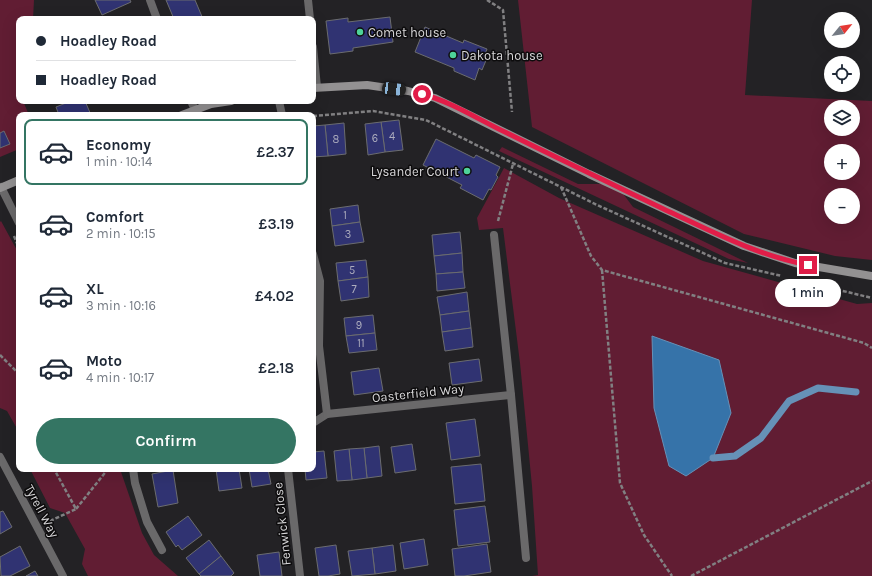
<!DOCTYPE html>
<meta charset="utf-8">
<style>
body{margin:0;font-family:Karla,sans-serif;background:#f6f6f7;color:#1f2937;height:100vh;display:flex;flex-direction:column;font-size:15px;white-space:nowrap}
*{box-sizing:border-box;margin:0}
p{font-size:13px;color:#747a83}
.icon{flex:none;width:22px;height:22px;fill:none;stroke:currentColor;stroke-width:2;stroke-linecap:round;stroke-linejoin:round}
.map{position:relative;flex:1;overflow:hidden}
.panel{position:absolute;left:16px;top:112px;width:300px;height:360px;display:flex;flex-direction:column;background:#fff;border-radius:8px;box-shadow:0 4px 16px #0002}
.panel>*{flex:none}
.hud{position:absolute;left:16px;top:16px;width:300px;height:88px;border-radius:8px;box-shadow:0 4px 16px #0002;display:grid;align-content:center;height:88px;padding:0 20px;background:#fff}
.needle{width:26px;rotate:60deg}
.buttons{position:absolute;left:824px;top:12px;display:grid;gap:8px}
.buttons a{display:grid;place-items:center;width:36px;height:36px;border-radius:50%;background:#fff;box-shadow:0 4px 16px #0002;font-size:20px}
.end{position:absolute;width:18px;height:18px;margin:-9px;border:5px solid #e11d48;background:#fff;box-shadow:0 0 0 2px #fff}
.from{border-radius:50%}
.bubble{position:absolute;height:28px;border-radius:14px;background:#fff;box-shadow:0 4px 16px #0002;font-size:13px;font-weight:600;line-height:28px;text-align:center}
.car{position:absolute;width:12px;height:24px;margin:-12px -6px;border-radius:5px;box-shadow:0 0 3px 1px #0007;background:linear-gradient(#222 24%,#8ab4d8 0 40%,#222 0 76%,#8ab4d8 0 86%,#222 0)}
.hud b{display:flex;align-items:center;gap:14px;height:38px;font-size:15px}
.hud b+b{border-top:1px solid #e0e1e3}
.hud i{width:10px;height:10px;background:#1f2937}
ul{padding:7px 0 0;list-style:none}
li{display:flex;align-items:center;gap:12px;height:66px;margin:0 8px 6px;padding:0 12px;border:2px solid transparent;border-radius:8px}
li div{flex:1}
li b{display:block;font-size:15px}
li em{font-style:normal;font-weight:600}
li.active{border-color:#347563}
li>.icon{width:36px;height:36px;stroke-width:1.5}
.primary-button{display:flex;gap:8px;margin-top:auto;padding:8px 20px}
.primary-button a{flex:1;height:46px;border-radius:24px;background:#347563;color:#fff;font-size:16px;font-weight:600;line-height:46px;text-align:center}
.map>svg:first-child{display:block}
</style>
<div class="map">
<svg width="872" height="576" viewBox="0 0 872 576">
<rect width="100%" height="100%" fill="#232225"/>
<g fill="#611d33" fill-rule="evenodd">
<path d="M 0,0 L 34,0 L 33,19 L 19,19 L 19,101 L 23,101 L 29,115 L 19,115 L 19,149 L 0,157 Z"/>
<path d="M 518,0 L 752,0 L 745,95 L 872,101 L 872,260 L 835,256 L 744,234 L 532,127 ZM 831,107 L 853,107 L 853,129 L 831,129 ZM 831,151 L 853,151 L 853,173 L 831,173 ZM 831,195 L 853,195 L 853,217 L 831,217 Z"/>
<path d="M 502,147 L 578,184 L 605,184 L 621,191 L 633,207 L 748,263 L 729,259 L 499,151 Z"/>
<path d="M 504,168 L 559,198 L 703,261 L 857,304 L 872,303 L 872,576 L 532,576 L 538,575 L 532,486 L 520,363 L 503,228 L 479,230 L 477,218 Z"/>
<path d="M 1,221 L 19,254 L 19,432 L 7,411 L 0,408 L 0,222 Z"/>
<path d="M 30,469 L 120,469 L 142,533 L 154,555 L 178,576 L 88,576 L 82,564 L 85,549 L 65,513 L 50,508 Z"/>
</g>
<path fill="#3673a9" stroke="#6691b7" d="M 652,336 L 719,360 L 731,413 L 713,458 L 686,476 L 669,466 L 654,408 Z"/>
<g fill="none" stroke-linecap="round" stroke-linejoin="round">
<path stroke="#6691b7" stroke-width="7" d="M 713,458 L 735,456 L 761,438 L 789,401 L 818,388 L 856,392"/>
</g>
<g fill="#303372" stroke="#6b6c6f">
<path d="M 95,0 L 130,0 L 131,2 L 102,15 Z"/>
<path d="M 166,0 L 195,0 L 203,19 L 174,19 Z"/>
<path d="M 390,17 L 393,42 L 353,48 L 353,51 L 330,54 L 326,21 L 348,18 L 348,22 Z"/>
<path d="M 425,27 L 463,43 L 464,40 L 487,49 L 484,57 L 487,58 L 482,70 L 479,68 L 475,80 L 454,71 L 454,68 L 415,52 Z"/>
<path d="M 71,101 L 85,101 L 91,115 L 59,115 L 56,107 Z"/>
<path d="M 399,120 L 403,150 L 385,152 L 381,122 Z"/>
<path d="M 381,122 L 385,152 L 368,155 L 365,124 Z"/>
<path d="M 344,123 L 346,154 L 328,156 L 325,125 Z"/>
<path d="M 325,125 L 328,156 L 313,157 L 313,126 Z"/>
<path d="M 4,131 L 10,144 L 0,148 L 0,133 Z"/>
<path d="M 436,139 L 474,158 L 476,155 L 500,167 L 496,175 L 498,177 L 491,190 L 489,189 L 483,200 L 460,188 L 462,185 L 423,165 Z"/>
<path d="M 358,205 L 360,222 L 332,226 L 330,209 Z"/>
<path d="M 360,222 L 364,242 L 335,246 L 332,226 Z"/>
<path d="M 460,232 L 462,253 L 434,256 L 432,235 Z"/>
<path d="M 462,253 L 463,272 L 436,274 L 434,256 Z"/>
<path d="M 366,260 L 368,277 L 338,281 L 336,263 Z"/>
<path d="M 463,272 L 465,288 L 437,291 L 436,274 Z"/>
<path d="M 368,277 L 369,297 L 341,301 L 338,281 Z"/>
<path d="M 467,292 L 469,311 L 440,315 L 437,297 Z"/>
<path d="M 469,311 L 471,328 L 442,332 L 440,315 Z"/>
<path d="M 373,315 L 375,333 L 346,336 L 344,318 Z"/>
<path d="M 471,328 L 473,347 L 445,351 L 442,332 Z"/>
<path d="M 375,333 L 377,350 L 349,353 L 346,336 Z"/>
<path d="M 479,359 L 482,381 L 452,385 L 449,363 Z"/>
<path d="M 379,368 L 383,391 L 354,395 L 351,372 Z"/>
<path d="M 475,419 L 480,456 L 451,460 L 446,423 Z"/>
<path d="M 412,444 L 416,470 L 395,473 L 391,447 Z"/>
<path d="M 379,446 L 382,476 L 367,478 L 364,448 Z"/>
<path d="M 364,448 L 367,478 L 352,480 L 349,449 Z"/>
<path d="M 349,449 L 352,480 L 337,481 L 334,451 Z"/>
<path d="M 324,451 L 327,478 L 306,480 L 305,469 L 313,469 L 313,452 Z"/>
<path d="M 481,464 L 485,501 L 455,504 L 451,467 Z"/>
<path d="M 216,469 L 239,469 L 242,488 L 219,491 Z"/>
<path d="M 249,469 L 268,469 L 271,484 L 252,487 Z"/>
<path d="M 173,470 L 178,503 L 158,507 L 152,474 Z"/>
<path d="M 485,506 L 490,542 L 458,546 L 454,510 Z"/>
<path d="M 3,511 L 12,527 L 0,534 L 0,512 Z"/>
<path d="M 188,516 L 202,535 L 182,550 L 178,545 L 176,547 L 166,532 Z"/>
<path d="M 424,539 L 428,565 L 404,569 L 400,543 Z"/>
<path d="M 209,540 L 221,556 L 199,574 L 186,558 Z"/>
<path d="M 487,544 L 491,572 L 464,576 L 455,576 L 452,549 Z"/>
<path d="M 336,545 L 340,574 L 328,576 L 319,576 L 315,548 Z"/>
<path d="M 393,545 L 396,571 L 375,574 L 372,548 Z"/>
<path d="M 20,546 L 30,566 L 10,576 L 1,576 L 0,557 Z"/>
<path d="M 372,548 L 375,574 L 352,576 L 348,551 Z"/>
<path d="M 279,552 L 282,576 L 260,576 L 257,555 Z"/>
<path d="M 221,556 L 234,573 L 231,576 L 201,576 L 199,574 Z"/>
<path d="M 35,571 L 38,576 L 26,576 Z"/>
</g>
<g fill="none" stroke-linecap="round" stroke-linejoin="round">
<g stroke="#818082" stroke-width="2.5" stroke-dasharray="4 2" stroke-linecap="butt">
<path d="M 487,0 L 503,10 L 512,112"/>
<path d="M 313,116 L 373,111 L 426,120 L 595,204 L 725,263 L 782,276"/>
<path d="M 561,187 L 591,256 L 602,270 L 864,343 L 872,348"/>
<path d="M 498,221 L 513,164"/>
<path d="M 14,236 L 19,248"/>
<path d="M 602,270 L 620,483 L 644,535 L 672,576"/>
<path d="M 802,281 L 872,298"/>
<path d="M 0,355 L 19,374"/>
<path d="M 76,509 L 108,469"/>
<path d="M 50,521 L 76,509 L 54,469"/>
<path d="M 691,576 L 872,481"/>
</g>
<g stroke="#6a696a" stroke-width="8">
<path d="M 150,0 L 157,19"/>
<path d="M 308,0 L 310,19"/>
<path d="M 313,47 L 317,87"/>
<path d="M 191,101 L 195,110"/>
<path d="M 279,101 L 282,115"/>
<path d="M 1,187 L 19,223"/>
<path d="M 494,235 L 511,395 L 526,558"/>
<path d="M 313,254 L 320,281 L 319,346 L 327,414 L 313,423"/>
<path d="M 327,414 L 511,395"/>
<path d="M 0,457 L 63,576"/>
<path d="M 133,469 L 135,483 L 147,522 L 162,550"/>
<path d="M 288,469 L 300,576"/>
</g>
<g stroke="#939192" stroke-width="8">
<path d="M 313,88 L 367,85 L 408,91 L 435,98 L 589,174 L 744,246 L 795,263 L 872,276"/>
<path d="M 182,115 L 211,104 L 231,101"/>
<path d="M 0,188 L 19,180"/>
</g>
</g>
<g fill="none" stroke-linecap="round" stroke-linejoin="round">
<path stroke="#e11d48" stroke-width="5" d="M 422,94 C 452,102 479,120 507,133 C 561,160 616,186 670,212 C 715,233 759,256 808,265"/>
</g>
<g fill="#4ed399" stroke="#0d0c0d" stroke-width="1.5">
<circle cx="360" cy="32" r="4"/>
<circle cx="453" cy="55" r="4"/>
<circle cx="467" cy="171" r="4"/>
</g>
<g text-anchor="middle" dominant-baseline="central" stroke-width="3" stroke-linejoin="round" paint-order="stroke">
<g font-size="11" fill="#adadbe">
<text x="392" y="136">4</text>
<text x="375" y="138">6</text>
<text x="336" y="139">8</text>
<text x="345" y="215">1</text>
<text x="348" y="234">3</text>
<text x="352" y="270">5</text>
<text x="354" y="289">7</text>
<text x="359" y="325">9</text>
<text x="361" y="343">11</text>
</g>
<g font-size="13" fill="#d7d6d8" stroke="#0d0c0d" text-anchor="start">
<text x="368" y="32">Comet house</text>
<text x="461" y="55">Dakota house</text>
<text x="459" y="171" text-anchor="end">Lysander Court</text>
</g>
<g font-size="13" fill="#d7d6d8" stroke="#0d0c0d">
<text transform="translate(418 393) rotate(-6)">Oasterfield Way</text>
<text transform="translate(42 511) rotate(62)">Tyrell Way</text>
<text transform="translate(282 524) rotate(-96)">Fenwick Close</text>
</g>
</g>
</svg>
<div class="buttons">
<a><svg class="needle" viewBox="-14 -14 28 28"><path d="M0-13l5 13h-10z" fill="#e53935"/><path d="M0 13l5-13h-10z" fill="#747a83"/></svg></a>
<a><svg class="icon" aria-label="locate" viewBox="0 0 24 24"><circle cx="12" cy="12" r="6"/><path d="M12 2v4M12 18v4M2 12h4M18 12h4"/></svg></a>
<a><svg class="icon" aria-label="layers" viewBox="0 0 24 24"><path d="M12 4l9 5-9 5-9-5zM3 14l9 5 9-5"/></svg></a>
<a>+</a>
<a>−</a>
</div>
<i class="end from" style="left:422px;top:94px"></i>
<i class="end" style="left:808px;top:265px"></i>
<div class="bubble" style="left:775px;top:279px;width:66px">1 min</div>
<i class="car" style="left:394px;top:89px;rotate:97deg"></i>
<div class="hud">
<b><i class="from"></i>Hoadley Road</b>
<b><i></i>Hoadley Road</b>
</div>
<section class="panel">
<ul>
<li class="active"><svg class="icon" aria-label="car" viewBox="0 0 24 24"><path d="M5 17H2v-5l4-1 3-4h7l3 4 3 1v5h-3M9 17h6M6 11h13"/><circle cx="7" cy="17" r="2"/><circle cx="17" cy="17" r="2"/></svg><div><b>Economy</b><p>1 min · 10:14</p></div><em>£2.37</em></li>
<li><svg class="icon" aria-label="car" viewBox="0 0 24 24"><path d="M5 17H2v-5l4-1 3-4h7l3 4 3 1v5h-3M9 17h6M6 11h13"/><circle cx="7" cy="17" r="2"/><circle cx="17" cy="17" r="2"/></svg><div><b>Comfort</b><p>2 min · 10:15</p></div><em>£3.19</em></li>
<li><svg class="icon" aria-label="car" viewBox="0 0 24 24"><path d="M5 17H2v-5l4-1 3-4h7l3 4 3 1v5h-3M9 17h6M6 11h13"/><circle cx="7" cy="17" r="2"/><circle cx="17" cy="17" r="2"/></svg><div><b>XL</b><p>3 min · 10:16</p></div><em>£4.02</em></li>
<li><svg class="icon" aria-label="car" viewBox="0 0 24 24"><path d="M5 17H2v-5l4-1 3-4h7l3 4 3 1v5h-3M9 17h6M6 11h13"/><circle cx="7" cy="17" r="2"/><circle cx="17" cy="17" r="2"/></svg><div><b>Moto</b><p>4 min · 10:17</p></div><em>£2.18</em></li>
</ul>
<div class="primary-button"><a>Confirm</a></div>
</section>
</div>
